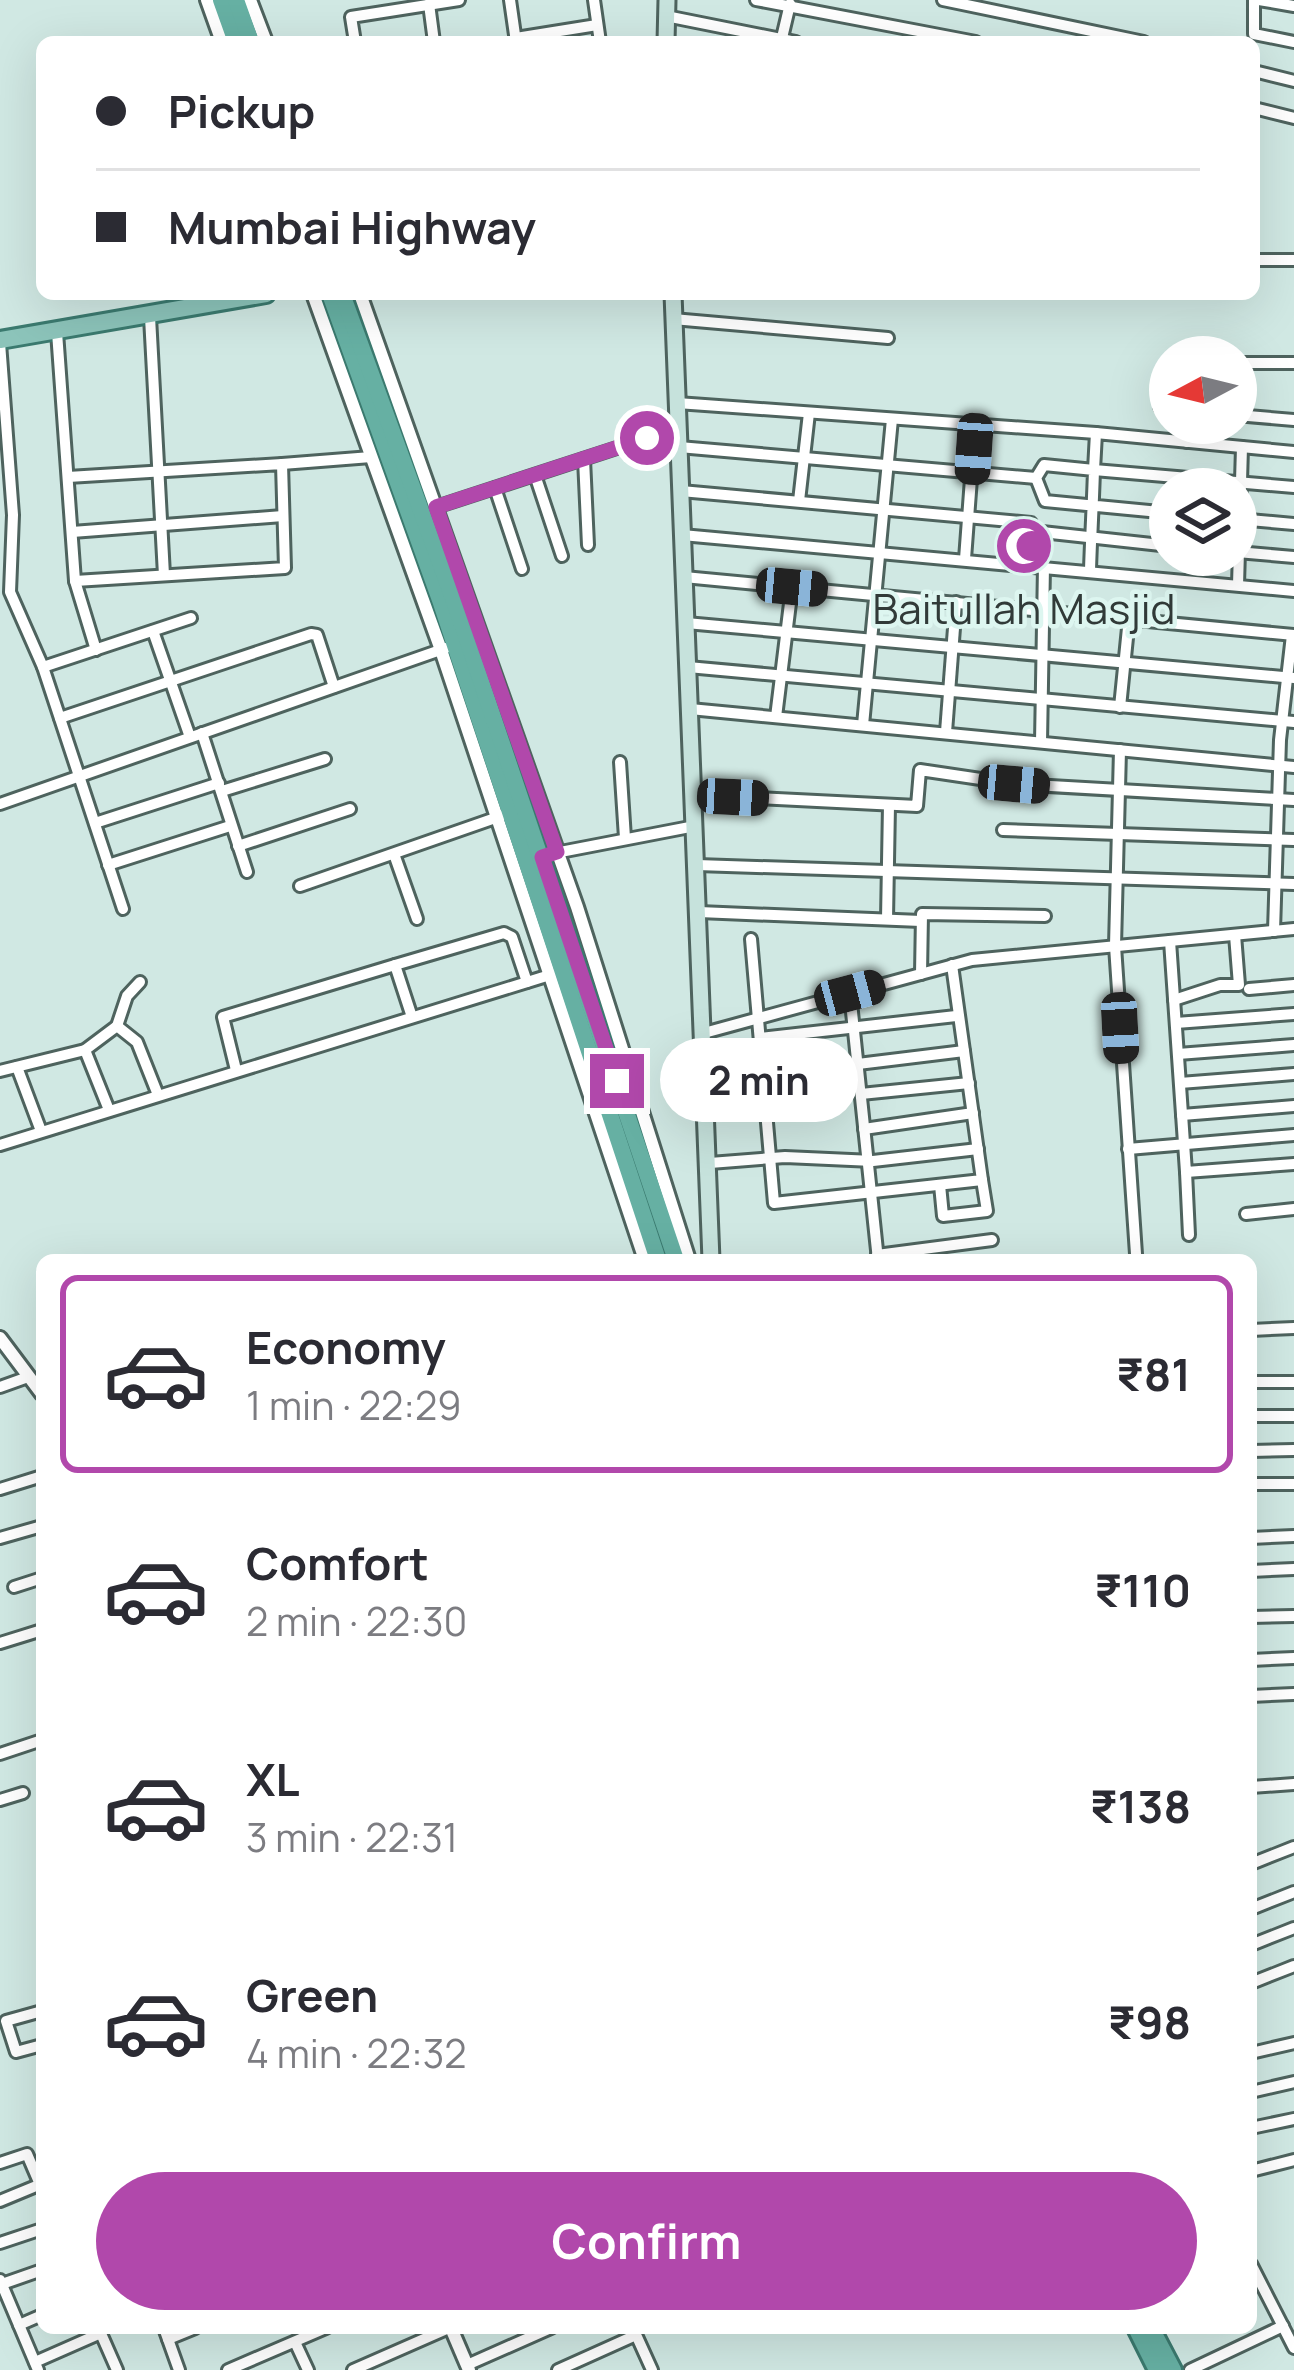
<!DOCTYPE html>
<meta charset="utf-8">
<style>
body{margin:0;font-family:Manrope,sans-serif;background:#f2f2f3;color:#2b2b33;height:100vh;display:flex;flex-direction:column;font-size:45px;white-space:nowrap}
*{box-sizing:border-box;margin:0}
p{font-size:39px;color:#7c7c81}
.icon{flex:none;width:66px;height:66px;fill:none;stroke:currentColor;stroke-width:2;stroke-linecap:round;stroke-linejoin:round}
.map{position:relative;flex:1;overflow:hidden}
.sheet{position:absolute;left:36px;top:1254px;width:1221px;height:1080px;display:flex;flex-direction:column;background:#fff;border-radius:18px;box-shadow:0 12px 48px #0002}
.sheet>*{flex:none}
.hud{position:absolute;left:36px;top:36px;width:1224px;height:264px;border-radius:18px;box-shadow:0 12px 48px #0002;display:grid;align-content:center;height:264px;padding:0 60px;background:#fff}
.needle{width:78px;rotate:263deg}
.buttons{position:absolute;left:1149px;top:336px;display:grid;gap:24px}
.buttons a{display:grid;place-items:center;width:108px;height:108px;border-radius:50%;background:#fff;box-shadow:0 12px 48px #0002;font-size:60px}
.end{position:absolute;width:54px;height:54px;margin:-27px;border:15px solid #b148ab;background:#fff;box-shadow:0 0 0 6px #fff}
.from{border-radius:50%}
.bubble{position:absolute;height:84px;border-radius:42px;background:#fff;box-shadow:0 12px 48px #0002;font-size:39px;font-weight:700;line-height:84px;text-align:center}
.car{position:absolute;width:36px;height:72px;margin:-36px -18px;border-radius:15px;box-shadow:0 0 9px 3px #0007;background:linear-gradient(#222 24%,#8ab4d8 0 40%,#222 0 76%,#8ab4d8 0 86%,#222 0)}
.hud b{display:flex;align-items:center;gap:42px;height:114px;font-size:45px}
.hud b+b{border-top:3px solid #e1e1e2}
.hud i{width:30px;height:30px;background:#2b2b33}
ul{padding:21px 0 0;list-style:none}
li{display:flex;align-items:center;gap:36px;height:198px;margin:0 24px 18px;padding:0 36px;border:6px solid transparent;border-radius:18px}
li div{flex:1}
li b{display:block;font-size:45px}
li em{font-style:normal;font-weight:700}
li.selected{border-color:#b148ab}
li>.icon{width:108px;height:108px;stroke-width:1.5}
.button{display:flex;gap:24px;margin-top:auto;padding:24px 60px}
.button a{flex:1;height:138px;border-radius:72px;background:#b148ab;color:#fff;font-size:48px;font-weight:700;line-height:138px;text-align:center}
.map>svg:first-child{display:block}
</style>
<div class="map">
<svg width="1294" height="2370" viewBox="0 0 1294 2370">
<rect width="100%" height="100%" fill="#d0e8e3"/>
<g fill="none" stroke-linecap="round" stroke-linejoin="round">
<defs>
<g id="minor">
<path d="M 510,0 L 516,42"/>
<path d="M 594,0 L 600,42"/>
<path d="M 756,0 L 976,42"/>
<path d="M 943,0 L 1144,42"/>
<path d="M 1254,0 L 1254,34 L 1294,42"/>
<path d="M 1259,0 L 1294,6"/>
<path d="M 429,4 L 434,42"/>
<path d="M 666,16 L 796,42"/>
<path d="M 516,38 L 597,25"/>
<path d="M 355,42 L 351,17 L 459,0"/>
<path d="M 781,42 L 790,4"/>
<path d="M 1254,71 L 1294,81"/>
<path d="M 1254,108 L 1294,118"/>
<path d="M 1254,260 L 1294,260"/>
<path d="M 150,317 L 164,575"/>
<path d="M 673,319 L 888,338"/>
<path d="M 57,332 L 75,581 L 96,650"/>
<path d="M 0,343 L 13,515 L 10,592 L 43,667 L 123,909"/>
<path d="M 1236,363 L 1294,363"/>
<path d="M 677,403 L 1096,433"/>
<path d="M 1160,407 L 1170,408"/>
<path d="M 1236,415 L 1294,420"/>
<path d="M 1187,442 L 1188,423"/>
<path d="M 679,447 L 1036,478"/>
<path d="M 1294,452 L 1096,433 L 1094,470 L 1294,487"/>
<path d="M 584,459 L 588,545"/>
<path d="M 282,464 L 371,457"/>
<path d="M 535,475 L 562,556"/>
<path d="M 68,477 L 282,464 L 285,568 L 75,581"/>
<path d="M 495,488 L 522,569"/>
<path d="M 681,491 L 1031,523"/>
<path d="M 799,501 L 809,413"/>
<path d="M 436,507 L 678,428"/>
<path d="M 1238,519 L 1294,524"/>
<path d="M 72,532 L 283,516"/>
<path d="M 1042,532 L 1170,546"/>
<path d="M 682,535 L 1294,591"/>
<path d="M 1237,552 L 1294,557"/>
<path d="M 965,559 L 975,425"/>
<path d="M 1090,570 C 1091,537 1093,503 1094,470 L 1044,465 L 1036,478 L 1045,501 L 1170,513"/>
<path d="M 684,577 L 1294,635"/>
<path d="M 1238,585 L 1242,447"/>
<path d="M 686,623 L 1294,678"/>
<path d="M 153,631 L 190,737"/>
<path d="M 43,667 L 191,618"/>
<path d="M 688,667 L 1294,722"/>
<path d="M 1120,707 L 1129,618"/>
<path d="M 690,709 L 1294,767"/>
<path d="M 776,717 L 792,587"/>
<path d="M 60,718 L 311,634 L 317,635 L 334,687"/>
<path d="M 863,725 L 892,419"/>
<path d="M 946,732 L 956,602"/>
<path d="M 202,733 L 247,872"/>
<path d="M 1041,742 L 1044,566"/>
<path d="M 1120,750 L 1115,946 L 1136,1254"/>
<path d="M 620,762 L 625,838"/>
<path d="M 222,791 L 325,759"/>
<path d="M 694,795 L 917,806 L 920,770 L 1014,784 L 1294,800"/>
<path d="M 0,804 L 446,648"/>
<path d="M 95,823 L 219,783"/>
<path d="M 1003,830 L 1294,840"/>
<path d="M 238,846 L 350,809"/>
<path d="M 394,854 L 417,919"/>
<path d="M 550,854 L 695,826"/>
<path d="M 108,865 L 230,826"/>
<path d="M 697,865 L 1294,884"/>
<path d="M 300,886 L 501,816"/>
<path d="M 699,912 L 921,921"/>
<path d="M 887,919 L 889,805"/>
<path d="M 1274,931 L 1280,740 L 1292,635"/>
<path d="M 751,939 L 774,1203 L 982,1180 L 952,965"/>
<path d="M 1170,941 L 1186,1172 L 1294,1164"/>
<path d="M 921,974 L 922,914 L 1045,916"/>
<path d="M 140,982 L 127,996 L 117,1026 L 137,1042 L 158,1095"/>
<path d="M 1249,989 L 1294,985"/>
<path d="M 850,993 L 878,1260"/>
<path d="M 1174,1000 L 1220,985 L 1239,985 L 1235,935"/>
<path d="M 411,1014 L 395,965 L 504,933 L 512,937 L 527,982"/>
<path d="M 1176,1023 L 1294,1014"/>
<path d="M 704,1033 L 972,960 L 1294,929"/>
<path d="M 760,1038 L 956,1016"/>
<path d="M 85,1050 L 109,1110"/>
<path d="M 1178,1054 L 1294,1045"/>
<path d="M 858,1064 L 964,1051"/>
<path d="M 17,1067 L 41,1131"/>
<path d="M 236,1070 L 223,1017 L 395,965"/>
<path d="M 0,1071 L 85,1050 L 117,1026"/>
<path d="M 763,1079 L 858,1070"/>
<path d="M 1180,1083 L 1294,1074"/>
<path d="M 861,1094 L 969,1083"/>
<path d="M 1182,1115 L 1294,1106"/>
<path d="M 864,1129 L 973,1113"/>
<path d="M 0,1145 L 553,974"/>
<path d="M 1128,1149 L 1294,1135"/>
<path d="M 710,1163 L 785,1157 L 873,1161 L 978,1149"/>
<path d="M 1186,1172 L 1189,1235"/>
<path d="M 940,1185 L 943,1216 L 987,1211 L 982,1180"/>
<path d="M 1246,1214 L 1294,1209"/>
<path d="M 877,1255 L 992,1240"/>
<path d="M 1251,1330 L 1294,1328"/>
<path d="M 1251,1382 L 1294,1382"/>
<path d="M 0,1387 L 28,1377"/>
<path d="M 1251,1416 L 1294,1416"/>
<path d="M 1251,1451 L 1294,1450"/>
<path d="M 1251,1484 L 1294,1484"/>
<path d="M 0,1489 L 42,1476"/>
<path d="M 0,1538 L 42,1526"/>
<path d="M 1251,1538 L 1294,1536"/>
<path d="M 1251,1571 L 1294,1569"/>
<path d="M 14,1587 L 42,1578"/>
<path d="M 1251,1617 L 1294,1616"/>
<path d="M 0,1643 L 42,1630"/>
<path d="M 1251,1660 L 1294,1658"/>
<path d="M 1251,1696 L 1294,1694"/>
<path d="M 0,1754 L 42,1740"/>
<path d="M 1251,1787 L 1294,1784"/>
<path d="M 0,1800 L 23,1793"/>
<path d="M 1251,1864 L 1294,1847"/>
<path d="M 1251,1909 L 1294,1892"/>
<path d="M 1251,1945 L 1294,1928"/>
<path d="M 1251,1983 L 1294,1966"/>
<path d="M 42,2011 L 6,2021 L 16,2052 L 42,2045"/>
<path d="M 1251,2053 L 1294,2043"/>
<path d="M 1251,2092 L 1294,2082"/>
<path d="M 1251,2128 L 1294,2119"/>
<path d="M 0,2163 L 27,2154 L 42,2189"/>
<path d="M 1251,2171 L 1294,2160"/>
<path d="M 0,2201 L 41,2184"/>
<path d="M 0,2243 L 42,2229"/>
<path d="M 1251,2264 L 1294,2348"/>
<path d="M 0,2280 L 38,2370"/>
<path d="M 2,2284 L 42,2270"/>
<path d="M 19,2325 L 42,2315"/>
<path d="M 164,2328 L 179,2370"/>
<path d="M 633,2328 L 652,2370"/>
<path d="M 99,2329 L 117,2370"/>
<path d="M 168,2339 L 195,2328"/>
<path d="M 295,2342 L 308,2370"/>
<path d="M 35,2362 L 101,2333"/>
<path d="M 467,2365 L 551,2328"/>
<path d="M 228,2370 L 326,2328"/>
<path d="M 353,2370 L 449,2328"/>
<path d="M 558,2370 L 636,2335"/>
<path d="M 1190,2370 L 1283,2326"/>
</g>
<g id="tertiary">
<path d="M 207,0 L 222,42"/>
<path d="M 250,0 L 266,42"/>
<path d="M 313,294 L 441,650 L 645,1260"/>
<path d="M 360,294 L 577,907 L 689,1260"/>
<path d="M 0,1338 L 42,1394"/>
<path d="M 451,2328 L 469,2370"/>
</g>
<g id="secondary">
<path d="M 666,42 L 667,0"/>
<path d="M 673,294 L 711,1260"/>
</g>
<path id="primary" d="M 0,340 L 266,294"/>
<g id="trunk">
<path d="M 221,0 L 236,42"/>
<path d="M 236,0 L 251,42"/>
<path d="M 330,294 L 440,600 L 658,1260"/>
<path d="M 342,294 L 454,601 L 676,1260"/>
<path d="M 1136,2328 L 1157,2370"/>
<path d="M 1151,2328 L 1173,2370"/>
</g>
</defs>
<use href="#minor" stroke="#4e635e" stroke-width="16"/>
<use href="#tertiary" stroke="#4e635e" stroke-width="18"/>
<use href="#secondary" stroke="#4e635e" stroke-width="21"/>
<use href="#primary" stroke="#3b7a6f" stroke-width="22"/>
<use href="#trunk" stroke="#3b7a6f" stroke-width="22"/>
<use href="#minor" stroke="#fff" stroke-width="10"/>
<use href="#tertiary" stroke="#fff" stroke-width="12"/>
<use href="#secondary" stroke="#c6e2dc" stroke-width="15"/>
<use href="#primary" stroke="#8cc4ba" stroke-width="16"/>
<use href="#trunk" stroke="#66b0a3" stroke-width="16"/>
</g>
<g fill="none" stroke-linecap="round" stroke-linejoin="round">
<path stroke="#b148ab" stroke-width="15" d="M 617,1081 L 542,857 L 557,852 L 436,507 L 647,438"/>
</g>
<defs>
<symbol id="mosque-disc" viewBox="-11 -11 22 22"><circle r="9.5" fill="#b148ab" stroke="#ddf6f0"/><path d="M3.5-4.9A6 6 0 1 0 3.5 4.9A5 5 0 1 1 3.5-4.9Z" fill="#fff"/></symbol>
</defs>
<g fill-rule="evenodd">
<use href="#mosque-disc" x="991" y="513" width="66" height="66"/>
</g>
<g text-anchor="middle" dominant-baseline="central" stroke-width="9" stroke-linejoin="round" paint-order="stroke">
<g font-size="42" fill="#313a38" stroke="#ddf6f0">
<text x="1024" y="608">Baitullah Masjid</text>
</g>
</g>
</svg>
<div class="buttons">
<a><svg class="needle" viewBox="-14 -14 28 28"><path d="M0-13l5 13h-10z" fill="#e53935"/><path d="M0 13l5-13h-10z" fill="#7c7c81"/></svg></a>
<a><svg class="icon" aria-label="layers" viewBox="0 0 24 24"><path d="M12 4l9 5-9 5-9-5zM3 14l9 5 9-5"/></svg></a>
</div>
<i class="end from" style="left:647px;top:438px"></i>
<i class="end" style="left:617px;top:1081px"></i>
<div class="bubble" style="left:660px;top:1038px;width:198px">2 min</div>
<i class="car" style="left:974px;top:449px;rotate:184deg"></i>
<i class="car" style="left:792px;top:587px;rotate:95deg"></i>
<i class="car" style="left:1014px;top:784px;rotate:95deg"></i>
<i class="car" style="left:733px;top:797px;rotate:93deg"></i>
<i class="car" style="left:850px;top:993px;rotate:75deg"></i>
<i class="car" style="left:1120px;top:1028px;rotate:177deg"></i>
<div class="hud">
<b><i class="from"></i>Pickup</b>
<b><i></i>Mumbai Highway</b>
</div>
<section class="sheet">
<ul>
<li class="selected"><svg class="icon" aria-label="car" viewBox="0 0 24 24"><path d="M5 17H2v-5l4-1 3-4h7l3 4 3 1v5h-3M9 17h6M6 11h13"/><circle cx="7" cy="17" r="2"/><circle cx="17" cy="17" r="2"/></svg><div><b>Economy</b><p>1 min · 22:29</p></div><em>₹81</em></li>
<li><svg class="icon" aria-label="car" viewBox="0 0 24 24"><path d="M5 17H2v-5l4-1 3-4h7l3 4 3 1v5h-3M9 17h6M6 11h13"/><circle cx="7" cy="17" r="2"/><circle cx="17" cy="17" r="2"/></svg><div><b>Comfort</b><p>2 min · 22:30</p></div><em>₹110</em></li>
<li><svg class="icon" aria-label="car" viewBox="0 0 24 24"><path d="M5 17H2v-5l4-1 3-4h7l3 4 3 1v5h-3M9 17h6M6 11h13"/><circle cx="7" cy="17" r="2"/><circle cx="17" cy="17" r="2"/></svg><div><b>XL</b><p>3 min · 22:31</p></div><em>₹138</em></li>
<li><svg class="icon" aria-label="car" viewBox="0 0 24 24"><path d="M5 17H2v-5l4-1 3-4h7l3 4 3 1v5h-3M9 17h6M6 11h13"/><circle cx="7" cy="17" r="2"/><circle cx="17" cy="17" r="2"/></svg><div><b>Green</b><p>4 min · 22:32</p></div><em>₹98</em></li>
</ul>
<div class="button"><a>Confirm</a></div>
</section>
</div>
